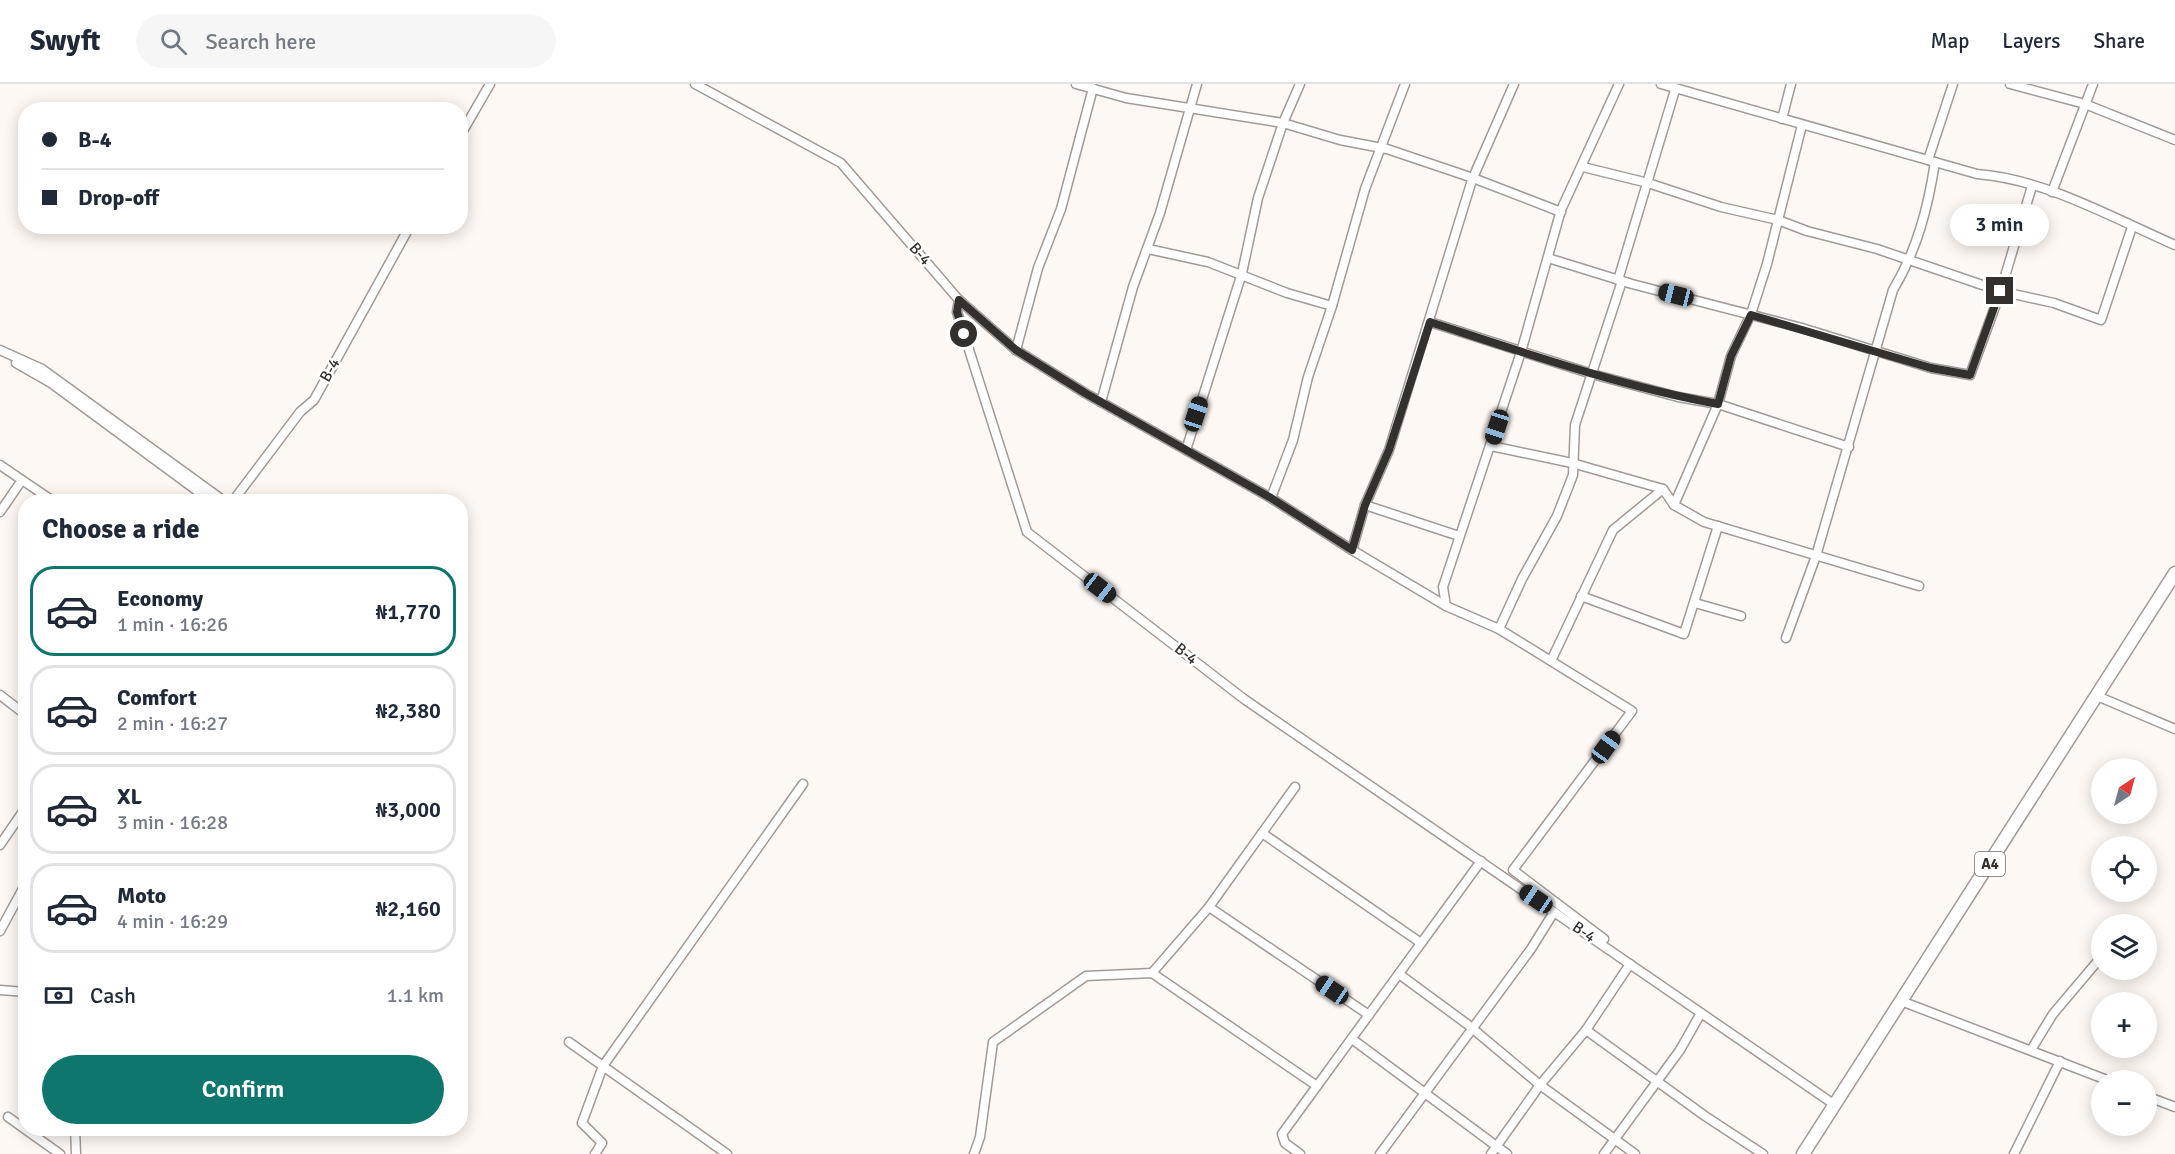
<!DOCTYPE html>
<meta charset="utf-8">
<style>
body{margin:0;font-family:Signika,sans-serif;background:#f6f6f7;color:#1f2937;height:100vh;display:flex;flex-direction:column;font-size:22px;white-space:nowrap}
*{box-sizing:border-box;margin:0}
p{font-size:20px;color:#747a83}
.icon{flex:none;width:33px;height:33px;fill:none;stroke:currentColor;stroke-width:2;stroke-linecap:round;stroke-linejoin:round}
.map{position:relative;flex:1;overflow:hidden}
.details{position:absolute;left:18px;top:410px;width:450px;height:642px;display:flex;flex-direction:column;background:#fff;border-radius:24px;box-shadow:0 3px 15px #0003}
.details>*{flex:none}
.banner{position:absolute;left:18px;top:18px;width:450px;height:132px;border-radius:24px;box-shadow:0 3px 15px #0003;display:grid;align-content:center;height:132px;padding:0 24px;background:#fff}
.needle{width:39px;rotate:36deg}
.controls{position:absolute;left:2091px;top:674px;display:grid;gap:12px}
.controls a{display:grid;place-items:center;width:66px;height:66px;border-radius:50%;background:#fff;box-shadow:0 3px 15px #0003;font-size:30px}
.end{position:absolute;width:27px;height:27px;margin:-14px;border:8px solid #33302e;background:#fff;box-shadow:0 0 0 3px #fff}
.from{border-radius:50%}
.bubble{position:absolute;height:42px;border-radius:21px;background:#fff;box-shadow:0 3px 15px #0003;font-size:20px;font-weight:600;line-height:42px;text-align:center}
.car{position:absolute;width:18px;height:36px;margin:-18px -9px;border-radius:8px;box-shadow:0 0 4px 2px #0007;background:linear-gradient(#222 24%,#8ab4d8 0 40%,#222 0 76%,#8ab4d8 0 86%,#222 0)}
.banner b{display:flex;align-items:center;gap:21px;height:57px;font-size:22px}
.banner b+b{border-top:2px solid #e0e1e3}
.banner i{width:15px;height:15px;background:#1f2937}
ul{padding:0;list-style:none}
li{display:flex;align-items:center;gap:18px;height:90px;margin:0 12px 9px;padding:0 12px;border:3px solid #e0e1e3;border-radius:24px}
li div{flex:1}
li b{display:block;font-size:22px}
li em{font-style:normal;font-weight:600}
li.current{border-color:#0f766e}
li>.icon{width:54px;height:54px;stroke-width:1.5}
h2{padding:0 24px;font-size:27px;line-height:72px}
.pay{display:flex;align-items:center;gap:15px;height:66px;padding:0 24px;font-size:22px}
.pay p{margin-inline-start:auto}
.action{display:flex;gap:12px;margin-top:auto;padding:12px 24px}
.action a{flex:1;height:69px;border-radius:36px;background:#0f766e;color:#fff;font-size:24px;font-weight:600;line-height:69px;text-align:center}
header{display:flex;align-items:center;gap:36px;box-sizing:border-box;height:84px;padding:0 30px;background:#fff;border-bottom:2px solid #e0e1e3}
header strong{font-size:28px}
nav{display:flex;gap:33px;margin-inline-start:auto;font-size:21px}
.search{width:420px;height:54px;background:#f6f6f7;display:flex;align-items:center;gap:15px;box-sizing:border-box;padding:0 21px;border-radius:33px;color:#747a83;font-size:22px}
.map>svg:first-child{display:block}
</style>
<header>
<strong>Swyft</strong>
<div class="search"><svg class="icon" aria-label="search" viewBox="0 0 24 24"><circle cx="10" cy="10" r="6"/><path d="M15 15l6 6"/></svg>Search here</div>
<nav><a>Map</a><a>Layers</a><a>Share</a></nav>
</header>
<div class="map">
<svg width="2175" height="1070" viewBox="0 0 2175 1070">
<rect width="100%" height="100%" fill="#fef8f4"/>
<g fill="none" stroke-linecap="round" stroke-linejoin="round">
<defs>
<g id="minor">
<path d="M 695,0 L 841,79 L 959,216 L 957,228 L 1027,448 L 1244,615 L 1835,1021"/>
<path d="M 1076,0 L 1126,14 L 1283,39 L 1340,56 L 1387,65 L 1473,94 L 1561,128"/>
<path d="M 1661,0 L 1977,90 C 2045,95 2113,134 2175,161"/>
<path d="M 2010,0 L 2085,20 L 2175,56"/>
<path d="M 1782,35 L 1791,0"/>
<path d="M 460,52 L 490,0"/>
<path d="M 1928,76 L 1953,0"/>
<path d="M 1583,83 L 1648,99 L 1721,123 L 1778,136 L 1807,147 L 1877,165 L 2000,207 L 2054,219 L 2101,236 L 2132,143"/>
<path d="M 2052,108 L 2093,0"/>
<path d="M 1148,165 L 1208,178 L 1287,209 L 1332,222"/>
<path d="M 1548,174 L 1632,200 L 1802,244 L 1931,284 L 1970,291 L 2000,209 L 2032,102"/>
<path d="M 1618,196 L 1675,6"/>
<path d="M 959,216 L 1016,266 L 1085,309 L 1271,414 L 1352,466 L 1446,522 L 1499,545 L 1632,627 L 1513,786 L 1604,855"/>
<path d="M 1430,238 L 1592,290 L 1678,313 L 1718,320 L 1849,363"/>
<path d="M 0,266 L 42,285 L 224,417"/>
<path d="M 1016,266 L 1038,184 L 1061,125 L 1093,4"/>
<path d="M 16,279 L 51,299 L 211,417"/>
<path d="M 1101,318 L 1133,203 L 1160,129 L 1197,0"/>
<path d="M 1491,362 L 1572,379 L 1663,405 L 1674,421 L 1704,438 L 1919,502"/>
<path d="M 1186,366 L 1242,189 L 1258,114 L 1283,39 L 1300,0"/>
<path d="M 0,381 L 22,396 L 0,428"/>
<path d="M 22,396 L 53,417"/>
<path d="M 1271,414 L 1293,356 L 1308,293 L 1332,222 L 1365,105 L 1405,0"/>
<path d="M 233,417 L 300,328 L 314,316 L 410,142"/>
<path d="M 1365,421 L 1459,452"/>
<path d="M 1674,421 L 1718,320 L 1731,272 L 1751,230 L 1767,180 L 1802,41"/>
<path d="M 1352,466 L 1365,421 L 1389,366 L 1472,96 L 1514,0"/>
<path d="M 1581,512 L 1684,550 L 1718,442"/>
<path d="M 1695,519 L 1741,532"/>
<path d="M 1446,522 L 1443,503 L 1521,268 L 1561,126 L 1619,0"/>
<path d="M 1499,545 L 1522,495 L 1557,432 L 1573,391 L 1575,341 L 1622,197"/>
<path d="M 1786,554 L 1816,472 L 1893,206 C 1917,166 1928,124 1935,78"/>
<path d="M 1551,577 L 1613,446 L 1663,405"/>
<path d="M 0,611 L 26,631"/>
<path d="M 2097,612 L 2175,645"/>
<path d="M 1262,749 L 1421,859"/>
<path d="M 0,761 L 26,723"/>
<path d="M 1209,823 L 1369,931"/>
<path d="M 0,847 L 26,799"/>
<path d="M 1152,889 L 1209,823 L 1295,703"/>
<path d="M 1399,890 L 1467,940 L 1540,1001 L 1635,1070"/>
<path d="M 0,906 L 26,908"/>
<path d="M 1901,917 L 2107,996"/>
<path d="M 1586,946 L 1705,1032 L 1763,1070"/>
<path d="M 1352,955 L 1507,1070"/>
<path d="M 569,958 L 727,1070"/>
<path d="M 2031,966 L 2053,930 L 2102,872"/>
<path d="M 2146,1012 L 2175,1023"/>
<path d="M 8,1033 L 60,1070"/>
<path d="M 75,1044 L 76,1070"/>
<path d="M 595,1070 L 602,1059 L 582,1039 L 603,982 L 803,700"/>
<path d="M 974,1070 L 980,1053 L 993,958 L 1086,892 L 1152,889 L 1317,1002 L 1481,777"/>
<path d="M 1300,1070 L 1285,1059 L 1282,1050 L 1317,1002"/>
<path d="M 1380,1070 L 1531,865 L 1554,828"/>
<path d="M 1491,1070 L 1540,1001 L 1586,946 L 1630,880"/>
<path d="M 1604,1070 L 1680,966 L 1701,929"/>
<path d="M 2014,1070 L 2060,977"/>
</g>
<path id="highway" d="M 1803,1070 L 2175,489"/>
</defs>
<use href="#minor" stroke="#a29a97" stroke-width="11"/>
<use href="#highway" stroke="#a29a97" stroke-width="15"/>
<use href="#minor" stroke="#fff" stroke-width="8"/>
<use href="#highway" stroke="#fff" stroke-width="12"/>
</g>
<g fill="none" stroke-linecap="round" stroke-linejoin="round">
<path stroke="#33302e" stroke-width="8" d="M 964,250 L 957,228 L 959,216 L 1016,266 L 1085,309 L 1271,414 L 1352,466 L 1365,421 L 1389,366 L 1430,238 C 1525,269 1620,302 1718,320 L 1731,272 L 1751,231 L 1931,284 L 1970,291 L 2000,207"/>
</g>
<g text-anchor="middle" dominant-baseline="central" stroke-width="5" stroke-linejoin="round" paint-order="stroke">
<rect fill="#fff" stroke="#706e6d" stroke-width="1.5" x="1975" y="768" width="30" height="24" rx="4.5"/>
<g font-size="15" font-weight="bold" fill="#33302e">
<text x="1990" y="780">A4</text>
</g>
<g font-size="16" fill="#33302e" stroke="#fff">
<text transform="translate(920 170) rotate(49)">B-4</text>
<text transform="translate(330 286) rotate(-61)">B-4</text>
<text transform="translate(1186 570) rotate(38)">B-4</text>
<text transform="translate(1584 848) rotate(35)">B-4</text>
</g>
</g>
</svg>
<div class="controls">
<a><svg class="needle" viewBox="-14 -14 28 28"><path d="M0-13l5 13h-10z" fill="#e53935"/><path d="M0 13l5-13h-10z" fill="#747a83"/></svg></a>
<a><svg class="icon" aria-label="locate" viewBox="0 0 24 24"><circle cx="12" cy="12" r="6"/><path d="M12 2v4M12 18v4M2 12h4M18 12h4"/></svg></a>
<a><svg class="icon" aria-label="layers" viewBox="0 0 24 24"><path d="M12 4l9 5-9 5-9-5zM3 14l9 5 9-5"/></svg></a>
<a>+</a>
<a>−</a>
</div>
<i class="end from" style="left:964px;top:250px"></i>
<i class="end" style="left:2000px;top:207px"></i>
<div class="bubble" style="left:1950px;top:120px;width:99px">3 min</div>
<i class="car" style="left:1676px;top:211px;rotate:284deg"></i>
<i class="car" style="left:1196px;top:330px;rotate:18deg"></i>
<i class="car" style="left:1497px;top:343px;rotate:198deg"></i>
<i class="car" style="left:1100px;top:504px;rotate:128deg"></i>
<i class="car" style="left:1606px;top:663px;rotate:36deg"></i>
<i class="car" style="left:1536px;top:815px;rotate:304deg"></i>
<i class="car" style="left:1332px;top:906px;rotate:304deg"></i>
<div class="banner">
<b><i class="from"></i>B-4</b>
<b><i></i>Drop-off</b>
</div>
<section class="details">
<h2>Choose a ride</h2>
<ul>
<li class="current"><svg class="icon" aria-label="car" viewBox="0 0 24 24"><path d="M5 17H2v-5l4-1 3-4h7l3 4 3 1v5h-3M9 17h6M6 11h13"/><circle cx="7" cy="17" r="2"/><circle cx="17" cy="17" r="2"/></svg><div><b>Economy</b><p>1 min · 16:26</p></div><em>₦1,770</em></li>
<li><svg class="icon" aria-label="car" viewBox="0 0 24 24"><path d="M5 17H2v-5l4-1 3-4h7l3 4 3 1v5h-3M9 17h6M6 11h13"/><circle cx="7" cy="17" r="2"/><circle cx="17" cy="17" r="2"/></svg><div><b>Comfort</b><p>2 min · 16:27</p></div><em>₦2,380</em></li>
<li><svg class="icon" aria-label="car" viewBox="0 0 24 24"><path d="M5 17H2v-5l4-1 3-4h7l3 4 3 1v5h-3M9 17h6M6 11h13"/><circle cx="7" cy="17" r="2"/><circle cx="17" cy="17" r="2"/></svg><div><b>XL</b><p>3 min · 16:28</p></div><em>₦3,000</em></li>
<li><svg class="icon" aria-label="car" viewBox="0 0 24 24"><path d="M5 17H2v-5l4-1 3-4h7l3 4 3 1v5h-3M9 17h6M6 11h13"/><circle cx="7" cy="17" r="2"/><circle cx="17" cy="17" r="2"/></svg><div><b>Moto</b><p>4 min · 16:29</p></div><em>₦2,160</em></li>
</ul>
<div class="pay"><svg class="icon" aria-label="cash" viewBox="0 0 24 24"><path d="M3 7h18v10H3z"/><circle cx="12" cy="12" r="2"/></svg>Cash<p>1.1 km</p></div>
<div class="action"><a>Confirm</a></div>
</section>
</div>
